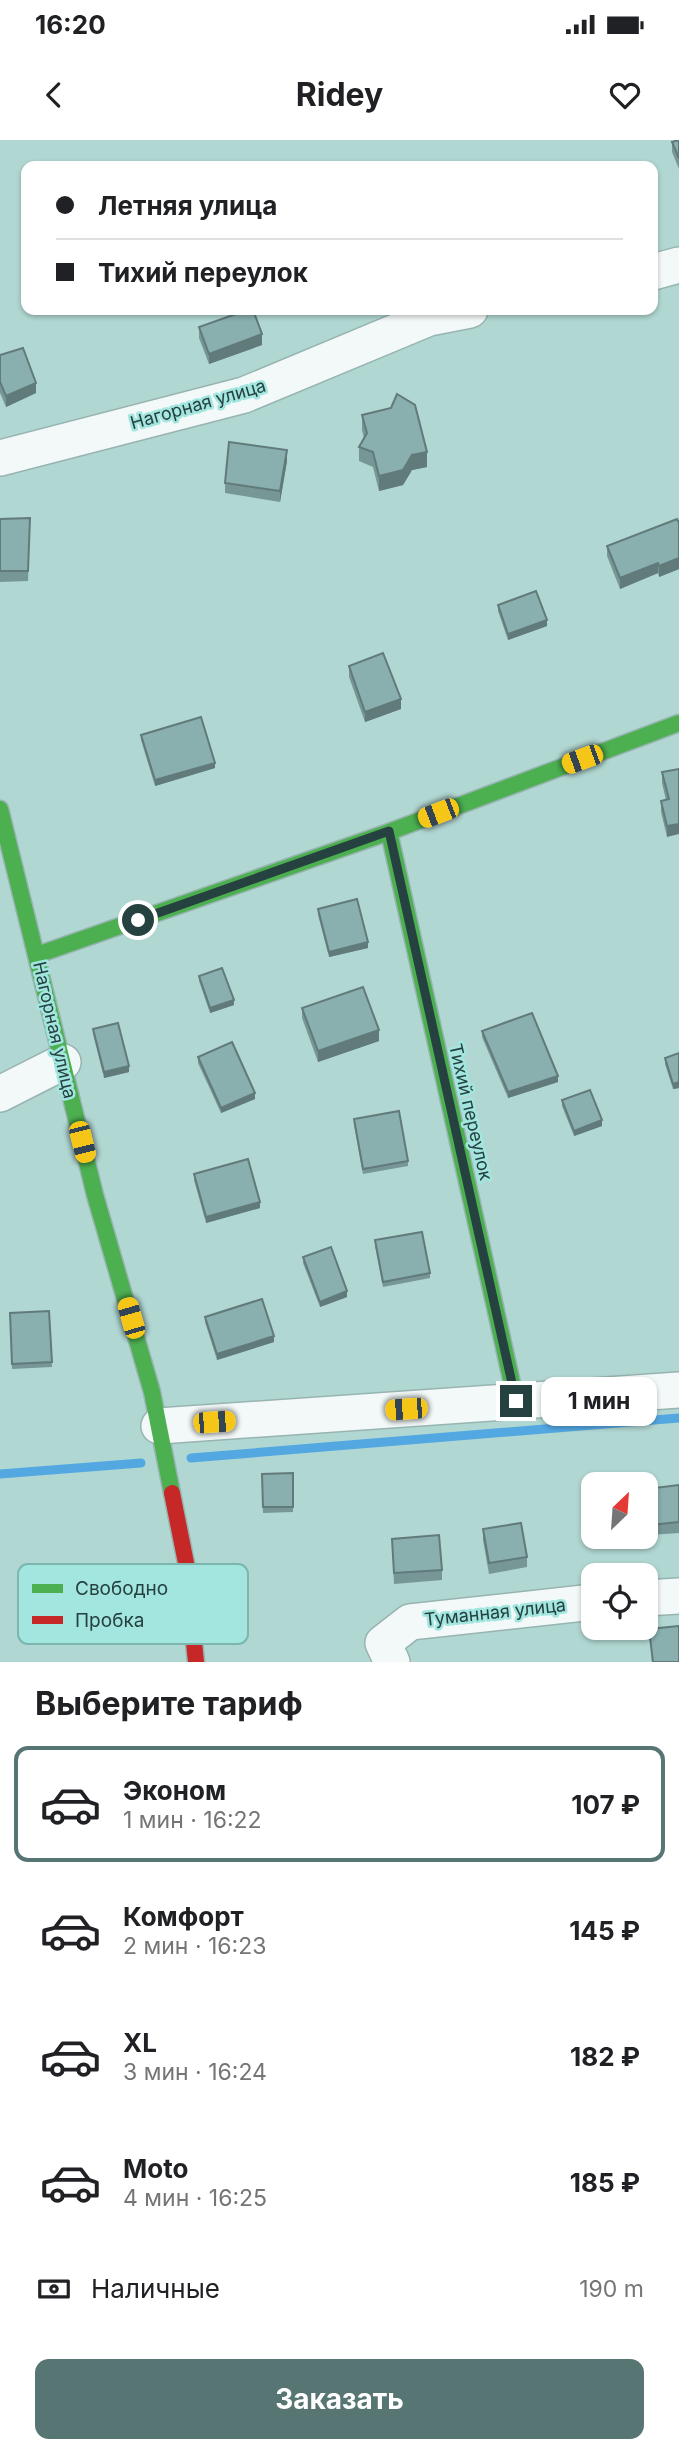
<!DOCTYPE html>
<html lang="ru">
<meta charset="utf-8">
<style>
body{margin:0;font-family:Inter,sans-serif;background:#f6f6f6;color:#202124;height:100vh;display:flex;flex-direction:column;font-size:26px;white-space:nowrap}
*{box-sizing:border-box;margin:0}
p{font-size:23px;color:#757577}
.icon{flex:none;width:38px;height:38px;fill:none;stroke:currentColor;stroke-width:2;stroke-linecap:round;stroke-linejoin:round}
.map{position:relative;height:1522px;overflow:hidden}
.side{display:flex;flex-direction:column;background:#fff;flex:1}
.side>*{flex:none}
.guide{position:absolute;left:21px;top:21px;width:637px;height:154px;border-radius:14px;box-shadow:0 2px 5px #0004;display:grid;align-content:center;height:154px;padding:0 35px;background:#fff}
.needle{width:46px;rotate:25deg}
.controls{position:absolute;left:581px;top:1332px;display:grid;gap:14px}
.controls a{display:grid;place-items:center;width:77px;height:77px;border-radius:14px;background:#fff;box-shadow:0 2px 5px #0004;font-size:35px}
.end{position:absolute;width:32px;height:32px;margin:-16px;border:9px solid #264240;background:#fff;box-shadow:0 0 0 4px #fff}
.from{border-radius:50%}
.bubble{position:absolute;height:49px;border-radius:14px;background:#fff;box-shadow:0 2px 5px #0004;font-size:23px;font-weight:700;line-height:49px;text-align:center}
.car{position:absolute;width:21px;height:42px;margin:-21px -10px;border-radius:9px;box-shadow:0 0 5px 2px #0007;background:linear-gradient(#f5c518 24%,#345 0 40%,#f5c518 0 76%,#345 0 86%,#f5c518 0)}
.guide b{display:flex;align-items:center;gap:24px;height:66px;font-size:26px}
.guide b+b{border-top:2px solid #e0e0e0}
.guide i{width:18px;height:18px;background:#202124}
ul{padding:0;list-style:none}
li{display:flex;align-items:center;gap:21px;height:116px;margin:0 14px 10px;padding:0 21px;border:4px solid transparent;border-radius:14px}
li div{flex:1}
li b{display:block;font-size:26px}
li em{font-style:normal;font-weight:700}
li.selected{border-color:#577673}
li>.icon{width:63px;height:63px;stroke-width:1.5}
h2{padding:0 35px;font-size:32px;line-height:84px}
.pay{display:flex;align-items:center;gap:18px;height:77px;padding:0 35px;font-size:26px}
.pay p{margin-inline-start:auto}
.cta{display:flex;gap:14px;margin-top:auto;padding:14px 35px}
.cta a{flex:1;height:80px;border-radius:14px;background:#577673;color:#fff;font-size:28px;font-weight:700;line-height:80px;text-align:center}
.status{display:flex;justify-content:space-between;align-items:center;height:49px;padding:0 35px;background:#fff;direction:ltr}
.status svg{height:19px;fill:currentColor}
header{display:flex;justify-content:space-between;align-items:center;height:91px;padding:0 35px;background:#fff;font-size:32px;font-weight:700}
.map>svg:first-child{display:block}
</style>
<div class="status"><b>16:20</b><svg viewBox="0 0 49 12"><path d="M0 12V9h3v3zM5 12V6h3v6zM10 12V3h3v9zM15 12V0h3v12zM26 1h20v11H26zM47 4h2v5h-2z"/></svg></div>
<header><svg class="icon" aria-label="back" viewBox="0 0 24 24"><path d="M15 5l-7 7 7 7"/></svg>Ridey<svg class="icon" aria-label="heart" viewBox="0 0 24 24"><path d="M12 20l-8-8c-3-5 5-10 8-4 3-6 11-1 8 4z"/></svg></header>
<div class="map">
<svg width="679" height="1522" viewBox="0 0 679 1522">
<rect width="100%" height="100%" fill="#b1d7d2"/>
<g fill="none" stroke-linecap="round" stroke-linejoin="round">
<g stroke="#53a8e2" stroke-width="9">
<path d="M 191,1318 L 679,1278"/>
<path d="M 0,1334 L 141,1323"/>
</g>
<defs>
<g id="street">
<path d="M 653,132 L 679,125"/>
<path d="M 0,318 L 244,255 L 429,178 L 470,170"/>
<path d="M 0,954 L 63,922"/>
<path d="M 159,1286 L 679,1250"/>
<path d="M 646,1458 L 679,1456"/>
<path d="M 392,1522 L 383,1503 L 410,1482 L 593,1462"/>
</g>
<g id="fast">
<path d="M 0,669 L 95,1055 L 152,1252 L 172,1353"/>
<path d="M 389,692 L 516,1261"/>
<path d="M 37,815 L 389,692 L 679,583"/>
</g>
<path id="jam" d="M 172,1353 L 186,1423 L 196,1522"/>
</defs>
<use href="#street" stroke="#97b4b1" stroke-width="38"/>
<use href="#fast" stroke="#97b4b1" stroke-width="19"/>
<use href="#jam" stroke="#97b4b1" stroke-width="19"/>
<use href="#street" stroke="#f3f9f8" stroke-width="35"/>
<use href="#fast" stroke="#4caf50" stroke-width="16"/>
<use href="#jam" stroke="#c62828" stroke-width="16"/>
</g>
<g fill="#779696">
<path d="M 679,0 L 679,29 L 672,12 L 672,2 Z"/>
<path d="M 199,187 L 262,205 L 209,224 L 199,198 Z"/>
<path d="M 0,215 L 36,253 L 6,267 L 0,253 Z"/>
<path d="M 362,275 L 427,327 L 412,330 L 403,345 L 379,351 L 373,327 L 359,321 L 359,307 L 364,298 L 362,290 Z"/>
<path d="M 287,321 L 280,362 L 225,353 L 225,343 Z"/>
<path d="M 30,378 L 28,441 L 0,442 L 0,379 Z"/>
<path d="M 679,383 L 679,429 L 659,437 L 658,433 L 620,449 L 607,416 L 607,406 Z"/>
<path d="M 498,465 L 547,486 L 508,500 L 498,471 Z"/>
<path d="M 349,526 L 401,569 L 365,582 L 349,537 Z"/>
<path d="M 141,595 L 215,628 L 155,646 L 141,600 Z"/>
<path d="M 679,629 L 667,697 L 661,672 L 661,661 L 666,660 L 662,643 L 662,632 Z"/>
<path d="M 318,769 L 368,808 L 329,817 L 318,775 Z"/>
<path d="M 199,836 L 234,865 L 210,873 L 199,841 Z"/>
<path d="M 302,868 L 379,901 L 318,922 L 302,878 Z"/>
<path d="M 93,889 L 129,932 L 104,938 L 93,894 Z"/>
<path d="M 482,891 L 558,942 L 508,958 L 482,897 Z"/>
<path d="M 679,913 L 679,948 L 673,949 L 665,924 L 665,918 Z"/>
<path d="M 198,917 L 255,959 L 221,973 L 198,923 Z"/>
<path d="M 562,960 L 602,986 L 574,996 L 562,966 Z"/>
<path d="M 354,979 L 408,1021 L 408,1026 L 363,1034 L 354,985 Z"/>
<path d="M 194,1034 L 260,1068 L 206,1083 L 194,1040 Z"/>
<path d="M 375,1100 L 430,1133 L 430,1138 L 383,1147 L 375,1106 Z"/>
<path d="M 303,1117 L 347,1157 L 320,1167 L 303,1123 Z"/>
<path d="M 49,1171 L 52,1227 L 12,1229 L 10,1173 Z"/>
<path d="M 205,1177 L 274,1202 L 217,1220 L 205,1182 Z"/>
<path d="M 293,1333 L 293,1372 L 263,1373 L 262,1334 Z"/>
<path d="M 679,1345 L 679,1393 L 650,1395 L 646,1349 Z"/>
<path d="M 483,1389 L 527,1417 L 527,1427 L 489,1434 L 483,1400 Z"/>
<path d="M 392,1399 L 442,1430 L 442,1440 L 394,1444 Z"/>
<path d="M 649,1489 L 679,1522 L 652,1522 Z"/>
</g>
<g fill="#617a7a">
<path d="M 262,194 L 262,205 L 209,224 L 209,214 Z"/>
<path d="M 36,243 L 36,253 L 6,267 L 6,256 Z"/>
<path d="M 287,310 L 287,321 L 280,362 L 280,351 Z"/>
<path d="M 427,312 L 427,327 L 412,330 L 403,345 L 379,351 L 379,336 L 412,315 Z"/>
<path d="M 679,418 L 679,429 L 659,437 L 659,426 Z"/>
<path d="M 658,423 L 658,433 L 620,449 L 620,438 Z"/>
<path d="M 547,480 L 547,486 L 508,500 L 508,494 Z"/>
<path d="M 401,559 L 401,569 L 365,582 L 365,572 Z"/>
<path d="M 215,623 L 215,628 L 155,646 L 155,640 Z"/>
<path d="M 679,684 L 679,694 L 667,697 L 667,686 Z"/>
<path d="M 368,802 L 368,808 L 329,817 L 329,812 Z"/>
<path d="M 234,860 L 234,865 L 210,873 L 210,868 Z"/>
<path d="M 379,890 L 379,901 L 318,922 L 318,911 Z"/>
<path d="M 129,926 L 129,932 L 104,938 L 104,932 Z"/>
<path d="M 558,936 L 558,942 L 508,958 L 508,952 Z"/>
<path d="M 679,942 L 679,948 L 673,949 L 673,944 Z"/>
<path d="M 255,953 L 255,959 L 221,973 L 221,968 Z"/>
<path d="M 602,980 L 602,986 L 574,996 L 574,991 Z"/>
<path d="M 260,1062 L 260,1068 L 206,1083 L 206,1077 Z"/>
<path d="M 347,1151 L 347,1157 L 320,1167 L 320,1162 Z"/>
<path d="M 274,1196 L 274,1202 L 217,1220 L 217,1214 Z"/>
</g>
<g fill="#8aafaf" stroke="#617a7a" stroke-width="2">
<path d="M 679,0 L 679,18 L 672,2 Z"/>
<path d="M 247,170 L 253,170 L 262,194 L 209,214 L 199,187 Z"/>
<path d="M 23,208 L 36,243 L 6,256 L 0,242 L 0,215 Z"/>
<path d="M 397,254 L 415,265 L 427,312 L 412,315 L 403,330 L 379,336 L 373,312 L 359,307 L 367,293 L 362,275 L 391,268 Z"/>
<path d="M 229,302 L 287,310 L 280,351 L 225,343 Z"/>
<path d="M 30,378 L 28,431 L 0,431 L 0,379 Z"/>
<path d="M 677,379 L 679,383 L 679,418 L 659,426 L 658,423 L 620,438 L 607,406 Z"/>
<path d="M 536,451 L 547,480 L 508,494 L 498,465 Z"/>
<path d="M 383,513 L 401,559 L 365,572 L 349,526 Z"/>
<path d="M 201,577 L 215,623 L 155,640 L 141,595 Z"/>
<path d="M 679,629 L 679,684 L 667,686 L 661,661 L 669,659 L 662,632 Z"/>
<path d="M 357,759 L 368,802 L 329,812 L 318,769 Z"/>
<path d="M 222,828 L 234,860 L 210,868 L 199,836 Z"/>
<path d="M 363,847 L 379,890 L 318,911 L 302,868 Z"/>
<path d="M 532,873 L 558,936 L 508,952 L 482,891 Z"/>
<path d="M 118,883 L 129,926 L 104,932 L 93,889 Z"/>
<path d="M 232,902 L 255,953 L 221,968 L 198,917 Z"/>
<path d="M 679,913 L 679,942 L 673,944 L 665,918 Z"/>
<path d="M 590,950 L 602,980 L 574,991 L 562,960 Z"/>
<path d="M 399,971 L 408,1021 L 363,1029 L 354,979 Z"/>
<path d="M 248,1019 L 260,1062 L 206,1077 L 194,1034 Z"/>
<path d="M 422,1092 L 430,1133 L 383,1142 L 375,1100 Z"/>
<path d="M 331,1107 L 347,1151 L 320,1162 L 303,1117 Z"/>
<path d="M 262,1159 L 274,1196 L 217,1214 L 205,1177 Z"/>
<path d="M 49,1171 L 52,1222 L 12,1224 L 10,1173 Z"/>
<path d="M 293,1333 L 293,1367 L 263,1367 L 262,1334 Z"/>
<path d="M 679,1345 L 679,1382 L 650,1385 L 646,1349 Z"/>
<path d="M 521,1383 L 527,1417 L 489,1423 L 483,1389 Z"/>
<path d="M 439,1395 L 442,1430 L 394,1433 L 392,1399 Z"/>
<path d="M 679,1486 L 679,1522 L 653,1522 L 649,1489 Z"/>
</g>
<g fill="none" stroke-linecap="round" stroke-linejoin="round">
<path stroke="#264240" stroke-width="9" d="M 138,780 L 389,691 L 516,1261"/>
</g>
<g text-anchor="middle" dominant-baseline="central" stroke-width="5" stroke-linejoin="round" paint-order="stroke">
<g font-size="18" fill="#264240" stroke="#a2e6df">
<text transform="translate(198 264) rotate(-16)">Нагорная улица</text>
<text transform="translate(55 890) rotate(77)">Нагорная улица</text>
<text transform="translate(471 972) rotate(77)">Тихий переулок</text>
<text transform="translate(495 1472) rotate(-6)">Туманная улица</text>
</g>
</g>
<rect x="18" y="1424" width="230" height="80" rx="10" fill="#a2e6df" stroke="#7db5af" stroke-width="2"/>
<rect x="32" y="1444" width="31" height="9" fill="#4caf50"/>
<rect x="32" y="1476" width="31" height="8" fill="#c62828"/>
<g font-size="19" fill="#264240">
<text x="75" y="1455">Свободно</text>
<text x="75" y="1487">Пробка</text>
</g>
</svg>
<div class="controls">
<a><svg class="needle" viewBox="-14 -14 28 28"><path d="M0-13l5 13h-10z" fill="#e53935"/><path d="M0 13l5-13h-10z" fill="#757577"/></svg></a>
<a><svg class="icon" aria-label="locate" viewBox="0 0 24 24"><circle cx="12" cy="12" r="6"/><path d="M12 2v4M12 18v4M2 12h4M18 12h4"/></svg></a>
</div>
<i class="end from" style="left:138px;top:780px"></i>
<i class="end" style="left:516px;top:1261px"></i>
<div class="bubble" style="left:541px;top:1237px;width:116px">1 мин</div>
<i class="car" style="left:582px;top:619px;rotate:250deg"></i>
<i class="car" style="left:438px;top:673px;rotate:249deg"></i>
<i class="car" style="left:82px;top:1002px;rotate:166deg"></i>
<i class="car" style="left:131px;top:1178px;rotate:344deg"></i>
<i class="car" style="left:406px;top:1269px;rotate:266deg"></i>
<i class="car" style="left:214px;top:1282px;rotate:86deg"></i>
<div class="guide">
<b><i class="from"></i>Летняя улица</b>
<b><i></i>Тихий переулок</b>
</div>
</div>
<section class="side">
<h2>Выберите тариф</h2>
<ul>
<li class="selected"><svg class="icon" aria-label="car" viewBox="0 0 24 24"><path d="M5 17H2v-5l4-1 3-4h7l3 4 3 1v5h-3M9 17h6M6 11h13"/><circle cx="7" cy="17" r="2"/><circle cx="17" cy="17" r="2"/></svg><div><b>Эконом</b><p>1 мин · 16:22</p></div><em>107 ₽</em></li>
<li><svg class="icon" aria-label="car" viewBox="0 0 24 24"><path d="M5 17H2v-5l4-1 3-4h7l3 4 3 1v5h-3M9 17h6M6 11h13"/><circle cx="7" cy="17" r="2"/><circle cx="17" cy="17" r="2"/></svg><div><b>Комфорт</b><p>2 мин · 16:23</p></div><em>145 ₽</em></li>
<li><svg class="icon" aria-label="car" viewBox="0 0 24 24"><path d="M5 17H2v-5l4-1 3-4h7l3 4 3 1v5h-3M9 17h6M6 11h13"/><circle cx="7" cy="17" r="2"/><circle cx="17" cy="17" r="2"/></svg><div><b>XL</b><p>3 мин · 16:24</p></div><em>182 ₽</em></li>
<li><svg class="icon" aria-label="car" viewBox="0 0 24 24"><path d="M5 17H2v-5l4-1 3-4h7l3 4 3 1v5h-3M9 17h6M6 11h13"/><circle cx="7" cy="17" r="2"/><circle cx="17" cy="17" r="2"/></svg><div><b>Moto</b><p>4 мин · 16:25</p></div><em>185 ₽</em></li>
</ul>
<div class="pay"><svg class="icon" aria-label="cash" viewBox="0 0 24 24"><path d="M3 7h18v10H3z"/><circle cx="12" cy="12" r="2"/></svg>Наличные<p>190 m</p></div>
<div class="cta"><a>Заказать</a></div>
</section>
